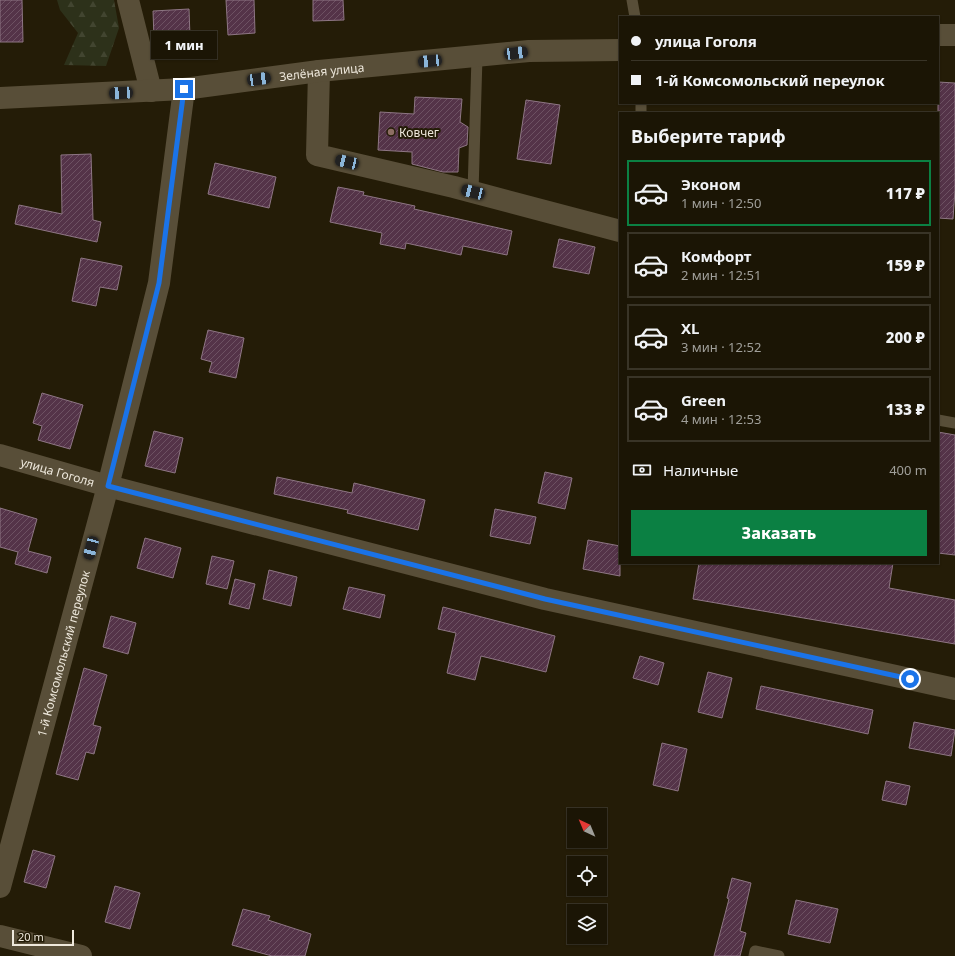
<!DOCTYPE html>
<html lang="ru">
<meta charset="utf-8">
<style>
body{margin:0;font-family:"Noto Sans",sans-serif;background:#282213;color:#f1f3f6;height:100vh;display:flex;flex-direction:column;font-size:15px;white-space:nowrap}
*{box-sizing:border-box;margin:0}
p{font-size:13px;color:#a09f9a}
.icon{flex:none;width:22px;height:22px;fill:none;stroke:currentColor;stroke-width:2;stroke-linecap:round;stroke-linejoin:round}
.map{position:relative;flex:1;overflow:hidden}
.panel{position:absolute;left:619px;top:112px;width:320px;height:452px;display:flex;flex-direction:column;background:#1b1505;border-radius:0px;box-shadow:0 1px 3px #0004,0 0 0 1px #393427}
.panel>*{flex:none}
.banner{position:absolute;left:619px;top:16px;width:320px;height:88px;border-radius:0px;box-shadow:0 1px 3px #0004,0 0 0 1px #393427;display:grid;align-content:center;height:88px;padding:0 12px;background:#1b1505}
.needle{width:26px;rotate:316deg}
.tools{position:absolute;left:567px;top:808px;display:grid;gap:8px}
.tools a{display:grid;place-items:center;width:40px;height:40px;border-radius:0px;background:#1b1505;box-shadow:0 1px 3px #0004,0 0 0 1px #393427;font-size:20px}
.scale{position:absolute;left:12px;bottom:10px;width:62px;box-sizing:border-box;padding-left:4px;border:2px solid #eee8dc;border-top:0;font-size:11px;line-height:14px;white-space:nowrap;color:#eee8dc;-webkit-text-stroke:3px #241c07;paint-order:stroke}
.end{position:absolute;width:18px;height:18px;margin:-9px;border:5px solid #1a73e8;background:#fff;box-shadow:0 0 0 2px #fff}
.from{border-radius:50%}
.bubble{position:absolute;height:28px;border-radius:0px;background:#1b1505;box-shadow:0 1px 3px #0004,0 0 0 1px #393427;font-size:13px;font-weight:800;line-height:28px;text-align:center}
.car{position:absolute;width:12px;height:24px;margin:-12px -6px;border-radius:5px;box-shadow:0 0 3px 1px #0007;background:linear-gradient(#222 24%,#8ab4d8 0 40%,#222 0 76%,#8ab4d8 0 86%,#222 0)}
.banner b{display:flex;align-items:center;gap:14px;height:38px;font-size:15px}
.banner b+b{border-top:1px solid #393427}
.banner i{width:10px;height:10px;background:#f1f3f6}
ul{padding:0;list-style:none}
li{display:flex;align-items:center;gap:12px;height:66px;margin:0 8px 6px;padding:0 4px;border:2px solid #393427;border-radius:0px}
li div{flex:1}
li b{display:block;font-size:15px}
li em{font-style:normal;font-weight:800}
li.active{border-color:#0b8043}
li>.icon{width:36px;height:36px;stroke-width:1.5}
h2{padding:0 12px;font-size:18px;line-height:48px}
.pay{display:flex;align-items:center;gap:10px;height:44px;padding:0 12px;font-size:15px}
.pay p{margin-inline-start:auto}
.button{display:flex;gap:8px;margin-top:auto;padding:8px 12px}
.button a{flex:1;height:46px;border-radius:0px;background:#0b8043;color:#fff;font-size:16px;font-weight:800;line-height:46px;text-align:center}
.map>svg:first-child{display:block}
</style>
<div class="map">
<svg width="955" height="956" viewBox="0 0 955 956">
<defs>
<pattern id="forest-firs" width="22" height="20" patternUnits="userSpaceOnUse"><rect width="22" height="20" fill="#2d311a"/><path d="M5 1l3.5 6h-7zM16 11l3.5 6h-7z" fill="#424530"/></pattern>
<pattern id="building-hatch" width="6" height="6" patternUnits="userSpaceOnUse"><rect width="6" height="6" fill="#543348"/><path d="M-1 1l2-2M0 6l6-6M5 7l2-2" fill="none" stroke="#6d5162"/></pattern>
</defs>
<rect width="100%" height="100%" fill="#241c07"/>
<path fill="url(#forest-firs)" d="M 57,0 L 114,0 L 119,28 L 106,66 L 64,65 L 78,33 L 60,10 Z"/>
<g fill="url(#building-hatch)" stroke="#8e7684">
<path d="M 0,0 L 22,0 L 23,42 L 0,42 Z"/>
<path d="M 226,0 L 254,0 L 255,33 L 228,35 Z"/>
<path d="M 313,0 L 343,0 L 344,20 L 313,21 Z"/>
<path d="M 189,9 L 190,37 L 154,38 L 153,11 Z"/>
<path d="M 938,82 L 955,83 L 955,190 L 953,219 L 938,218 Z"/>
<path d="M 415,97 L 462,99 L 460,122 L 468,127 L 467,145 L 459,148 L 458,172 L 443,172 L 412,164 L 412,152 L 378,150 L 380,112 L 414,114 Z"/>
<path d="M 526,100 L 560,105 L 551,164 L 517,159 Z"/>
<path d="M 91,154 L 93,220 L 101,222 L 97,242 L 15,224 L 19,205 L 62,214 L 61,155 Z"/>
<path d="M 215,163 L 276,177 L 269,208 L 208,194 Z"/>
<path d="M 338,187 L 364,192 L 363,195 L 415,206 L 414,209 L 512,231 L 507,255 L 463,246 L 461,255 L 406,243 L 405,249 L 380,244 L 382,233 L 330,222 Z"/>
<path d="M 559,239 L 595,247 L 589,274 L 553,267 Z"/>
<path d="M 81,258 L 122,266 L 117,290 L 100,287 L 96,306 L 72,301 Z"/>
<path d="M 208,330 L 244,338 L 236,378 L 209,372 L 212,362 L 201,359 Z"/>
<path d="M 42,393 L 83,405 L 70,449 L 38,440 L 42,426 L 33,423 Z"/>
<path d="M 154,431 L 183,438 L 175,473 L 145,466 Z"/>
<path d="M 938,432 L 955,435 L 955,555 L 938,553 Z"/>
<path d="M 545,472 L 572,478 L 565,509 L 538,503 Z"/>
<path d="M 277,477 L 352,493 L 354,483 L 425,500 L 418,530 L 347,513 L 348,510 L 274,494 Z"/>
<path d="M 0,508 L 37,519 L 28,551 L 51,557 L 47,573 L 15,564 L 18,552 L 0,547 Z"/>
<path d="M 495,509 L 536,517 L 530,544 L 490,536 Z"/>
<path d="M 145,538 L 181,548 L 173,578 L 137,568 Z"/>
<path d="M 588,540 L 620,546 L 620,576 L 583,569 Z"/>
<path d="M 212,556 L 234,561 L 227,589 L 206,584 Z"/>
<path d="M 699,563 L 893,563 L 889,588 L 955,600 L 955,644 L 693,599 Z"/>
<path d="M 269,570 L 297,577 L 291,606 L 263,599 Z"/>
<path d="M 235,579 L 255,584 L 249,609 L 229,604 Z"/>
<path d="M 349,587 L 385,595 L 380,618 L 343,609 Z"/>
<path d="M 443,607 L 555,636 L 546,672 L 481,656 L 475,680 L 447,673 L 456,633 L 438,629 Z"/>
<path d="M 111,616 L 136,623 L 128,654 L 103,647 Z"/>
<path d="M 640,656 L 664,663 L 658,685 L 633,678 Z"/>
<path d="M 84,668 L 107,675 L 93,725 L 101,727 L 94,754 L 86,752 L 78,780 L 56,774 Z"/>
<path d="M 708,672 L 732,678 L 722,718 L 698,712 Z"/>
<path d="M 761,686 L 873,710 L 868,734 L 756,709 Z"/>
<path d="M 914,722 L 955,730 L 951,756 L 909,748 Z"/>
<path d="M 662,743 L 687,749 L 678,791 L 653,785 Z"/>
<path d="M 886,781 L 910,786 L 906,805 L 882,800 Z"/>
<path d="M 33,850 L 55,856 L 46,888 L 24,882 Z"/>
<path d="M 732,878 L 751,883 L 740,931 L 746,933 L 740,956 L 714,956 L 729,899 L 727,898 Z"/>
<path d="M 115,886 L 140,893 L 130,929 L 105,922 Z"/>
<path d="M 796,900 L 838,909 L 830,943 L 788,934 Z"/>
<path d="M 243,909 L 270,916 L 268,920 L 311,934 L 305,956 L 272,956 L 232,945 Z"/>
</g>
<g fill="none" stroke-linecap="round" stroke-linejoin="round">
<g stroke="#584e38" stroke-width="11">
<path d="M 632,0 L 635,17"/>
<path d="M 641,103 L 641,113"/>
<path d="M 473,192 L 477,57"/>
<path d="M 938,420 L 955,423"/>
<path d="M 754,956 L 755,951 L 779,956"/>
</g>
<g stroke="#584e38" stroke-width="22">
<path d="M 128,0 L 151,91"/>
<path d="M 938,35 L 955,35"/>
<path d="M 319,71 L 317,155 L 454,187 L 620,231"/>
<path id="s1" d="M 0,98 L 184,89 L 319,71 L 529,51 L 620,50"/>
<path id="s2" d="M 0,455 L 108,486 L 545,599 L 955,689"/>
<path id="s3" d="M 0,887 L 108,486 L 159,283 L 184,89"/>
</g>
<path stroke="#584e38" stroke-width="22" d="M 0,936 L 81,956"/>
</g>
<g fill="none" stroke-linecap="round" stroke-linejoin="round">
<path stroke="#1a73e8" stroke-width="5" d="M 184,89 L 159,283 L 108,486 L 545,599 L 910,679"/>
</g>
<circle fill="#8d6e63" stroke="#241c07" stroke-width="1.5" cx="391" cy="132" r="4"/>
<g text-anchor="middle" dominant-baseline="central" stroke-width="4" stroke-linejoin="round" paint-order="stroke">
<g font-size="12" fill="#eee8dc" stroke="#241c07">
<text stroke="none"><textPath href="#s1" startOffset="323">Зелёная улица</textPath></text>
<text stroke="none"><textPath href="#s2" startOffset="60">улица Гоголя</textPath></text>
<text stroke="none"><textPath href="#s3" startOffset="242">1-й Комсомольский переулок</textPath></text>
</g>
<g font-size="12" fill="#eee8dc" stroke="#241c07" text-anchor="start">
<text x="399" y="132">Ковчег</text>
</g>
</g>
</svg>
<div class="tools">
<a><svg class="needle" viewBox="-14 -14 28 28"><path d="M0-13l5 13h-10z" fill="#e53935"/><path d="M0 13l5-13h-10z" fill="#a09f9a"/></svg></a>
<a><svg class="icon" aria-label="locate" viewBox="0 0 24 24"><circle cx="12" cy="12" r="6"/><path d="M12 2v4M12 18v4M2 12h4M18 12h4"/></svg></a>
<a><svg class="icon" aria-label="layers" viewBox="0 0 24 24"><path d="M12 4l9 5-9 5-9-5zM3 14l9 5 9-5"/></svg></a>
</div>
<div class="scale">20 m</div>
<i class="end from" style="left:910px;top:679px"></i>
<i class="end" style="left:184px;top:89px"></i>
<div class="bubble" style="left:151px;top:31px;width:66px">1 мин</div>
<i class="car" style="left:516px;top:53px;rotate:83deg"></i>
<i class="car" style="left:430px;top:61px;rotate:265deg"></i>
<i class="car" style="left:259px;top:79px;rotate:82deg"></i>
<i class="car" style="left:121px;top:93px;rotate:267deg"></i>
<i class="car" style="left:347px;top:162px;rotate:283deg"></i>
<i class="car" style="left:473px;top:192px;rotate:284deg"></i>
<i class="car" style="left:91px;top:548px;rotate:195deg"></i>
<div class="banner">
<b><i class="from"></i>улица Гоголя</b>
<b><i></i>1-й Комсомольский переулок</b>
</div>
<section class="panel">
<h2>Выберите тариф</h2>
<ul>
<li class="active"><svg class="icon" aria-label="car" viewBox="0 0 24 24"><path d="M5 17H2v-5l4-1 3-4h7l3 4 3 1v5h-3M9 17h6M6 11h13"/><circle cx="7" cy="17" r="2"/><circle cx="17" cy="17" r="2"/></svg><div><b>Эконом</b><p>1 мин · 12:50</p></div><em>117 ₽</em></li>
<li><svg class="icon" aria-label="car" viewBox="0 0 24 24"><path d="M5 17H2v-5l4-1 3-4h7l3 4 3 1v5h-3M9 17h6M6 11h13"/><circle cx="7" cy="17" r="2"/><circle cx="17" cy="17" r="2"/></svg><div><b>Комфорт</b><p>2 мин · 12:51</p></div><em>159 ₽</em></li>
<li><svg class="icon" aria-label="car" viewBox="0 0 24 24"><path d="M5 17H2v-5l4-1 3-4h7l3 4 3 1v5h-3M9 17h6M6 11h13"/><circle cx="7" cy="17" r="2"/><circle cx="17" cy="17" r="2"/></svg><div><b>XL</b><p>3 мин · 12:52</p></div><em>200 ₽</em></li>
<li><svg class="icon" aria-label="car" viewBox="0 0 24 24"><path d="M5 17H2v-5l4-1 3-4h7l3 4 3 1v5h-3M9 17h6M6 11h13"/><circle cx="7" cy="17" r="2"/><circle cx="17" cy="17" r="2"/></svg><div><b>Green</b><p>4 мин · 12:53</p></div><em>133 ₽</em></li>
</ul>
<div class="pay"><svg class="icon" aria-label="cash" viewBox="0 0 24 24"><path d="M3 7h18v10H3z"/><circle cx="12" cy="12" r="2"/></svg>Наличные<p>400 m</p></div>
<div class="button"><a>Заказать</a></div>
</section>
</div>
